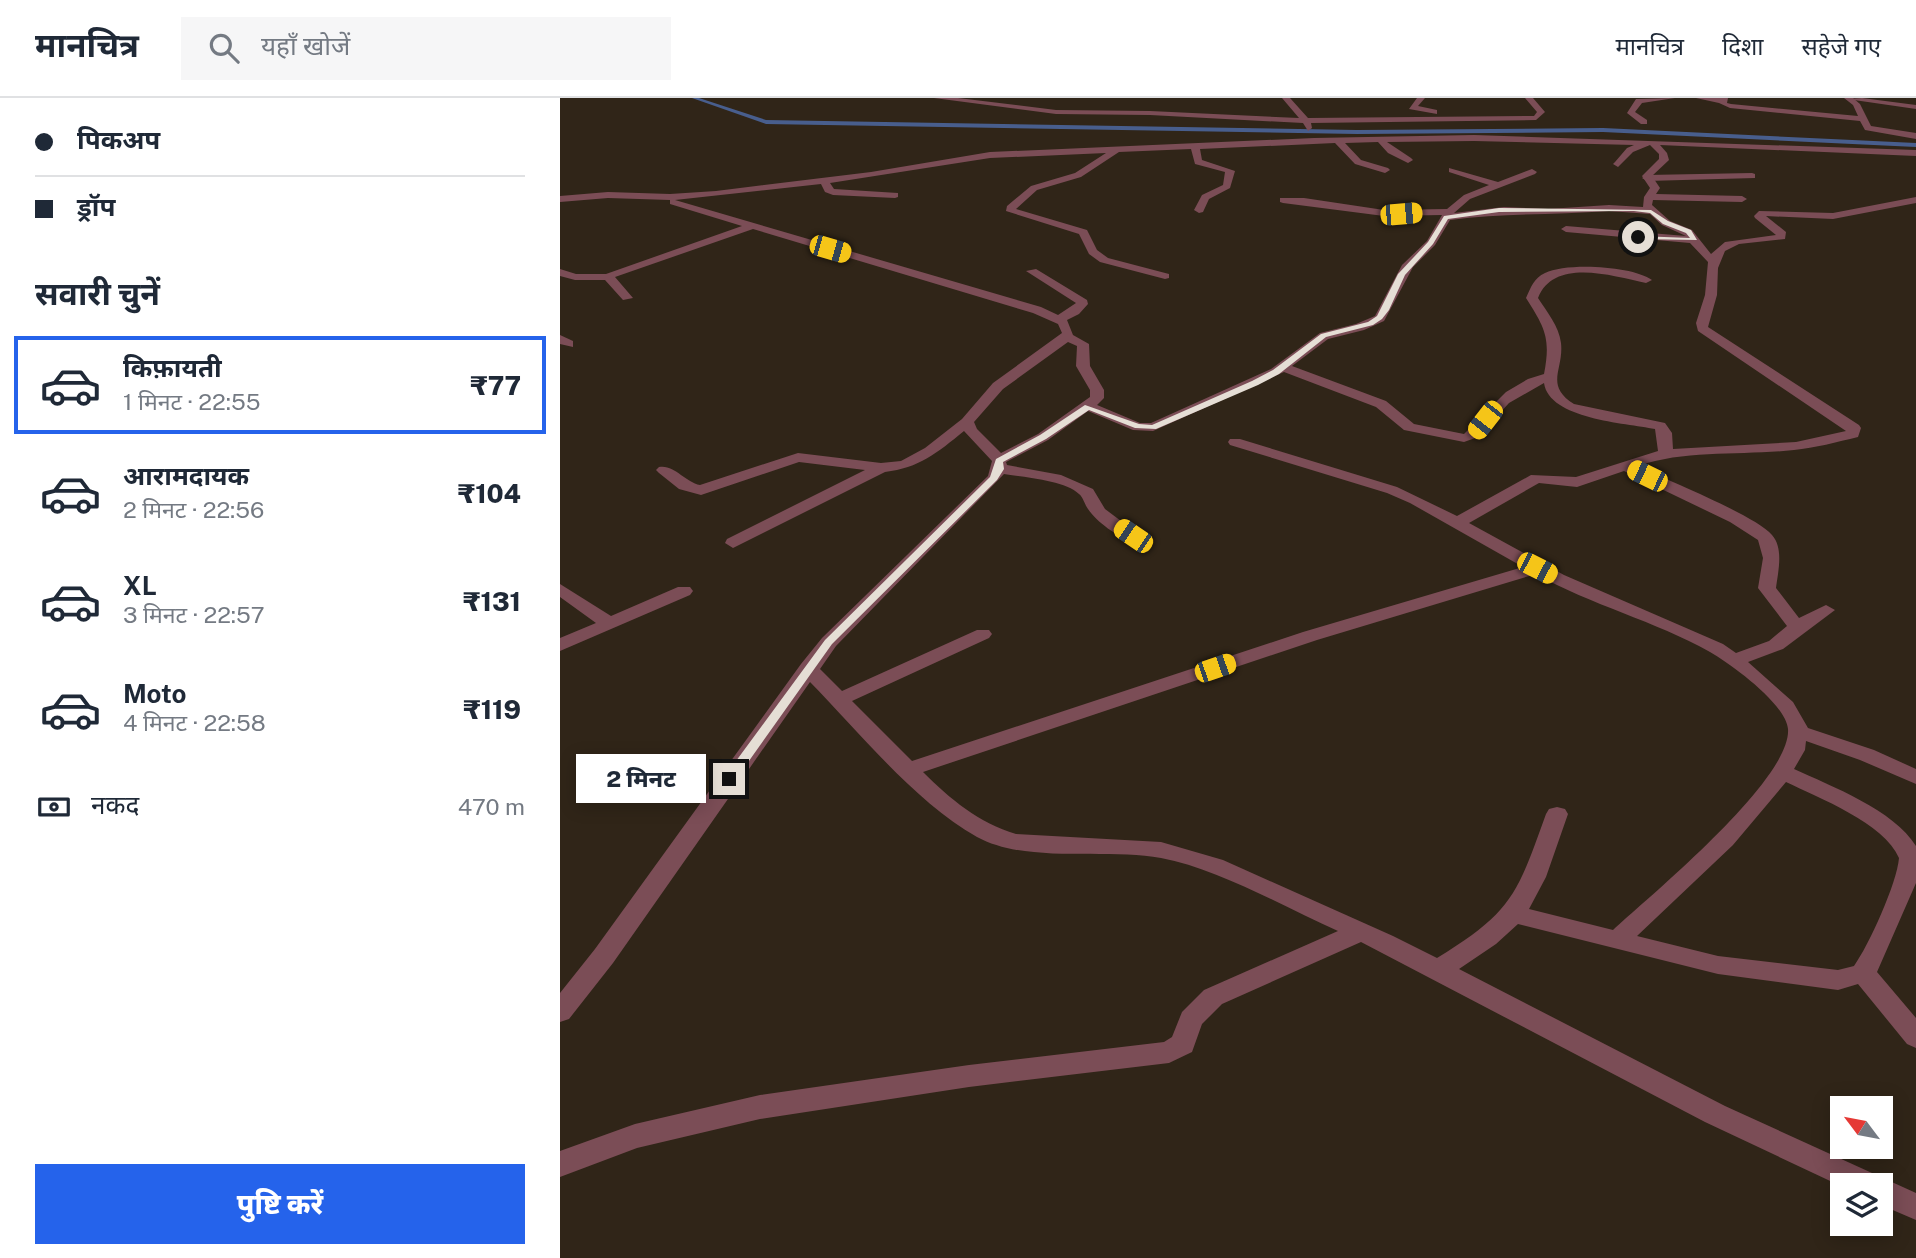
<!DOCTYPE html>
<html lang="hi">
<meta charset="utf-8">
<style>
body{margin:0;font-family:"Public Sans","Noto Sans Devanagari",sans-serif;background:#f6f6f7;color:#1f2937;height:100vh;display:flex;flex-direction:column;font-size:26px;white-space:nowrap}
*{box-sizing:border-box;margin:0}
p{font-size:23px;color:#747a83}
.icon{flex:none;width:38px;height:38px;fill:none;stroke:currentColor;stroke-width:2;stroke-linecap:round;stroke-linejoin:round}
.map{position:relative;flex:1;overflow:hidden}
.panel{display:flex;flex-direction:column;background:#fff;width:560px}
.panel>*{flex:none}
.banner{display:grid;align-content:center;height:154px;padding:0 35px;background:#fff}
.needle{width:46px;rotate:302deg}
.tools{position:absolute;left:1270px;top:998px;display:grid;gap:14px}
.tools a{display:grid;place-items:center;width:63px;height:63px;border-radius:0px;background:#fff;box-shadow:0 4px 18px #0003;font-size:35px}
.end{position:absolute;width:32px;height:32px;margin:-16px;border:9px solid #e5ded5;background:#111;box-shadow:0 0 0 4px #111}
.from{border-radius:50%}
.bubble{position:absolute;height:49px;border-radius:0px;background:#fff;box-shadow:0 4px 18px #0003;font-size:23px;font-weight:800;line-height:49px;text-align:center}
.car{position:absolute;width:21px;height:42px;margin:-21px -10px;border-radius:9px;box-shadow:0 0 5px 2px #0007;background:linear-gradient(#f5c518 24%,#345 0 40%,#f5c518 0 76%,#345 0 86%,#f5c518 0)}
.banner b{display:flex;align-items:center;gap:24px;height:66px;font-size:26px}
.banner b+b{border-top:2px solid #e0e1e3}
.banner i{width:18px;height:18px;background:#1f2937}
ul{padding:0;list-style:none}
li{display:flex;align-items:center;gap:21px;height:98px;margin:0 14px 10px;padding:0 21px;border:4px solid transparent;border-radius:0px}
li div{flex:1}
li b{display:block;font-size:26px}
li em{font-style:normal;font-weight:800}
li.selected{border-color:#2563eb}
li>.icon{width:63px;height:63px;stroke-width:1.5}
h2{padding:0 35px;font-size:32px;line-height:84px}
.pay{display:flex;align-items:center;gap:18px;height:77px;padding:0 35px;font-size:26px}
.pay p{margin-inline-start:auto}
.primary-button{display:flex;gap:14px;margin-top:auto;padding:14px 35px}
.primary-button a{flex:1;height:80px;border-radius:0px;background:#2563eb;color:#fff;font-size:28px;font-weight:800;line-height:80px;text-align:center}
header{display:flex;align-items:center;gap:42px;box-sizing:border-box;height:98px;padding:0 35px;background:#fff;border-bottom:2px solid #e0e1e3}
header strong{font-size:33px}
nav{display:flex;gap:38px;margin-inline-start:auto;font-size:24px}
.search{width:490px;height:63px;background:#f6f6f7;display:flex;align-items:center;gap:18px;box-sizing:border-box;padding:0 24px;border-radius:0px;color:#747a83;font-size:26px}
main{display:flex;flex:1;min-height:0}
.map>svg:first-child{display:block}
</style>
<header>
<strong>मानचित्र</strong>
<div class="search"><svg class="icon" aria-label="search" viewBox="0 0 24 24"><circle cx="10" cy="10" r="6"/><path d="M15 15l6 6"/></svg>यहाँ खोजें</div>
<nav><a>मानचित्र</a><a>दिशा</a><a>सहेजे गए</a></nav>
</header>
<main>
<section class="panel">
<div class="banner">
<b><i class="from"></i>पिकअप</b>
<b><i></i>ड्रॉप</b>
</div>
<h2>सवारी चुनें</h2>
<ul>
<li class="selected"><svg class="icon" aria-label="car" viewBox="0 0 24 24"><path d="M5 17H2v-5l4-1 3-4h7l3 4 3 1v5h-3M9 17h6M6 11h13"/><circle cx="7" cy="17" r="2"/><circle cx="17" cy="17" r="2"/></svg><div><b>किफ़ायती</b><p>1 मिनट · 22:55</p></div><em>₹77</em></li>
<li><svg class="icon" aria-label="car" viewBox="0 0 24 24"><path d="M5 17H2v-5l4-1 3-4h7l3 4 3 1v5h-3M9 17h6M6 11h13"/><circle cx="7" cy="17" r="2"/><circle cx="17" cy="17" r="2"/></svg><div><b>आरामदायक</b><p>2 मिनट · 22:56</p></div><em>₹104</em></li>
<li><svg class="icon" aria-label="car" viewBox="0 0 24 24"><path d="M5 17H2v-5l4-1 3-4h7l3 4 3 1v5h-3M9 17h6M6 11h13"/><circle cx="7" cy="17" r="2"/><circle cx="17" cy="17" r="2"/></svg><div><b>XL</b><p>3 मिनट · 22:57</p></div><em>₹131</em></li>
<li><svg class="icon" aria-label="car" viewBox="0 0 24 24"><path d="M5 17H2v-5l4-1 3-4h7l3 4 3 1v5h-3M9 17h6M6 11h13"/><circle cx="7" cy="17" r="2"/><circle cx="17" cy="17" r="2"/></svg><div><b>Moto</b><p>4 मिनट · 22:58</p></div><em>₹119</em></li>
</ul>
<div class="pay"><svg class="icon" aria-label="cash" viewBox="0 0 24 24"><path d="M3 7h18v10H3z"/><circle cx="12" cy="12" r="2"/></svg>नकद<p>470 m</p></div>
<div class="primary-button"><a>पुष्टि करें</a></div>
</section>
<div class="map">
<svg width="1356" height="1160" viewBox="0 0 1356 1160">
<rect width="100%" height="100%" fill="#302518"/>
<g fill="none" stroke-linecap="round" stroke-linejoin="round">
<path fill="#485e8d" fill-rule="evenodd" d="M 132,0 L 139,0 L 206,22 L 797,32 L 1043,30 L 1356,45 L 1356,49 L 1043,34 L 797,36 L 206,26 Z"/>
<g fill="#7b4d56" fill-rule="evenodd">
<path d="M 1302,0 L 1356,7 L 1356,11 L 1287,1 Z"/>
<path d="M 1192,75 L 1195,76 L 1195,80 L 1087,83 L 1082,80 L 1087,77 Z"/>
</g>
<g fill="#7b4d56" fill-rule="evenodd">
<path d="M 374,0 L 398,0 L 496,12 L 590,13 L 739,20 L 722,0 L 730,0 L 748,20 L 974,18 L 977,14 L 965,0 L 973,0 L 985,14 L 976,22 L 751,25 L 752,30 L 748,33 L 743,25 L 590,17 L 496,16 Z"/>
<path d="M 857,0 L 865,0 L 858,8 L 877,12 L 877,16 L 849,11 Z"/>
<path d="M 1115,0 L 1082,5 L 1075,14 L 1087,22 L 1087,26 L 1081,26 L 1067,15 L 1076,1 Z"/>
<path d="M 1136,0 L 1168,0 L 1167,5 L 1171,6 L 1298,18 L 1293,7 L 1284,0 L 1293,0 L 1300,6 L 1311,28 L 1356,35 L 1356,41 L 1305,32 L 1300,23 L 1170,10 L 1159,5 Z"/>
<path d="M 914,37 L 1356,52 L 1356,58 L 1100,47 L 1107,55 L 1109,62 L 1092,78 L 1100,90 L 1096,96 L 1182,98 L 1187,101 L 1182,104 L 1093,102 L 1092,107 L 1110,123 L 1132,132 L 1151,156 L 1165,144 L 1216,137 L 1195,120 L 1194,118 L 1199,113 L 1273,115 L 1356,99 L 1356,105 L 1273,121 L 1206,118 L 1226,134 L 1225,141 L 1179,146 L 1165,153 L 1158,170 L 1157,197 L 1148,229 L 1299,327 L 1301,330 L 1298,339 C 1277,344 1255,350 1234,352 C 1182,358 1128,351 1078,368 C 1106,382 1195,417 1212,437 C 1224,450 1218,474 1216,490 L 1239,520 L 1266,507 L 1275,512 L 1223,551 L 1188,564 L 1233,604 L 1248,630 L 1314,652 L 1356,671 L 1356,686 L 1300,662 L 1246,643 L 1245,652 L 1234,671 C 1271,688 1334,712 1356,748 L 1356,785 L 1317,874 L 1356,920 L 1356,950 L 1347,946 L 1298,886 L 1278,892 L 1158,876 L 958,826 L 936,846 L 899,871 L 1165,1008 L 1356,1095 L 1356,1122 L 1321,1107 L 1321,1087 L 1283,1087 L 1283,1089 L 1145,1024 L 801,844 L 662,906 L 642,926 L 632,954 L 609,965 L 409,989 L 200,1021 L 77,1050 L 0,1079 L 0,1053 L 75,1026 L 200,997 L 409,967 L 604,944 L 612,939 L 622,914 L 644,892 L 778,833 C 724,809 659,771 601,760 C 547,750 466,766 417,739 C 355,704 300,635 250,584 L 53,865 L 9,921 L 0,924 L 0,895 L 35,851 L 241,566 L 262,540 L 428,378 L 432,363 L 404,333 C 377,355 359,370 325,374 L 173,450 L 165,445 L 167,441 L 305,372 L 239,364 L 141,397 L 119,391 L 99,375 L 96,372 L 99,369 C 114,366 125,384 140,387 L 238,355 L 321,365 L 341,363 L 365,350 L 402,321 L 433,285 L 502,235 L 498,226 L 473,215 L 193,131 L 55,179 L 73,200 L 63,202 L 45,182 L 15,182 L 0,178 L 0,171 L 16,176 L 46,176 L 182,128 L 110,106 L 110,102 L 48,100 L 0,104 L 0,98 L 48,94 L 110,96 L 156,93 L 311,74 L 430,54 L 754,40 ZM 914,43 L 1074,47 L 1067,50 L 1055,64 L 1053,66 L 1058,69 L 1073,54 L 1090,47 L 1099,56 L 1099,61 L 1082,78 L 1090,90 L 1084,99 L 1083,109 L 1049,107 L 988,111 L 944,109 L 894,115 L 910,101 L 975,76 L 977,74 L 972,71 L 938,84 L 889,70 L 889,74 L 929,87 L 904,97 L 887,111 L 824,112 L 744,100 L 720,100 L 720,104 L 723,105 L 824,118 L 882,117 L 867,143 L 842,167 L 815,218 L 796,226 L 760,235 L 711,271 L 591,325 L 580,325 L 537,307 L 544,300 L 544,292 L 530,268 L 529,246 L 513,237 L 507,222 L 519,216 L 528,206 L 527,202 L 476,171 L 466,173 L 516,205 L 498,217 L 481,209 L 115,102 L 261,86 L 265,94 L 273,97 L 335,100 L 338,99 L 338,95 L 274,91 L 270,85 L 430,60 L 546,55 L 515,75 L 471,88 L 447,108 L 446,113 L 519,136 L 529,156 L 540,164 L 605,181 L 609,180 L 609,176 L 548,160 L 537,152 L 527,132 L 456,111 L 477,92 L 521,79 L 559,54 L 631,51 L 635,66 L 665,74 L 663,87 L 642,97 L 634,112 L 639,115 L 643,114 L 649,101 L 670,90 L 675,73 L 642,62 L 640,51 L 775,45 L 795,66 L 825,75 L 830,72 L 828,70 L 801,62 L 785,45 L 818,44 L 828,55 L 848,65 L 853,62 L 851,60 L 827,44 ZM 1049,113 L 1090,116 L 1102,127 L 1126,138 L 1006,128 L 1001,131 L 1006,134 L 1130,145 L 1148,164 L 1145,197 L 1136,225 L 1138,233 L 1286,333 L 1236,344 L 1113,351 L 1112,335 L 1105,325 L 1014,306 C 984,287 1004,272 1001,245 C 999,228 987,214 978,200 C 994,159 1053,178 1086,185 L 1092,182 C 1073,168 1007,164 985,175 C 974,180 971,189 966,200 C 985,230 991,240 984,276 L 968,281 L 946,294 L 904,336 L 854,326 L 826,303 L 732,268 L 768,241 L 804,232 L 824,223 L 853,169 L 875,147 L 890,122 C 944,115 996,117 1049,113 ZM 508,244 L 517,248 L 516,268 L 530,292 L 530,299 L 478,336 L 441,355 L 417,331 L 414,324 L 443,291 ZM 724,274 L 816,309 L 844,332 L 904,344 L 918,339 L 949,305 L 984,285 C 989,321 1065,325 1095,331 L 1098,353 L 1016,379 L 971,377 L 897,418 L 837,389 L 680,341 L 670,341 L 668,344 L 670,347 L 827,395 L 850,405 L 963,469 L 743,534 L 352,663 L 292,603 L 429,540 L 432,536 L 429,532 L 417,532 L 282,593 L 260,571 L 276,548 L 444,376 C 463,379 505,382 519,396 C 523,399 525,407 528,411 C 537,424 557,439 573,443 L 581,438 L 545,411 L 533,391 L 501,377 L 447,367 L 446,364 L 488,342 L 528,313 L 573,332 L 593,333 ZM 1064,373 L 1170,424 L 1198,442 L 1203,460 L 1198,490 L 1227,528 L 1209,543 L 1176,555 L 1163,546 L 1004,477 L 909,425 L 979,385 L 1017,389 ZM 976,476 C 1031,507 1095,523 1150,554 C 1171,566 1226,606 1228,631 C 1232,681 1090,798 1053,832 L 969,811 L 986,779 L 1008,716 L 1005,711 L 997,709 L 989,711 L 986,716 C 957,797 952,814 877,860 L 833,838 L 663,762 L 601,744 L 456,736 C 419,725 390,701 363,674 L 757,542 ZM 1226,684 C 1259,700 1324,725 1339,760 C 1337,785 1309,847 1294,868 L 1278,872 L 1158,858 L 1077,838 L 1173,747 Z"/>
<path d="M 0,237 L 13,243 L 13,249 L 0,246 Z"/>
<path d="M 0,486 L 51,518 L 118,489 L 130,489 L 133,493 L 130,497 L 0,553 L 0,540 L 36,525 L 0,499 Z"/>
</g>
</g>
<path fill="#e5ded5" d="M 939,110 L 1091,112 L 1108,123 L 1131,132 L 1137,142 L 1076,141 L 1078,138 L 1130,140 L 1126,135 L 1103,126 L 1090,115 L 1074,113 L 939,114 L 888,121 L 873,146 L 845,177 L 829,212 L 822,221 L 813,227 L 766,239 L 719,276 L 698,287 L 596,331 L 575,330 L 529,312 L 486,341 L 443,364 L 444,371 L 437,382 L 272,546 L 174,684 L 165,684 L 165,678 L 265,542 L 430,379 L 436,361 L 480,337 L 525,307 L 579,326 L 592,327 L 692,283 L 713,272 L 761,236 L 808,224 L 817,218 L 838,176 L 868,144 L 884,118 Z"/>
</svg>
<div class="tools">
<a><svg class="needle" viewBox="-14 -14 28 28"><path d="M0-13l5 13h-10z" fill="#e53935"/><path d="M0 13l5-13h-10z" fill="#747a83"/></svg></a>
<a><svg class="icon" aria-label="layers" viewBox="0 0 24 24"><path d="M12 4l9 5-9 5-9-5zM3 14l9 5 9-5"/></svg></a>
</div>
<i class="end from" style="left:1078px;top:139px"></i>
<i class="end" style="left:169px;top:681px"></i>
<div class="bubble" style="left:16px;top:656px;width:130px">2 मिनट</div>
<i class="car" style="left:841px;top:116px;rotate:85deg"></i>
<i class="car" style="left:270px;top:151px;rotate:106deg"></i>
<i class="car" style="left:925px;top:322px;rotate:218deg"></i>
<i class="car" style="left:1087px;top:378px;rotate:296deg"></i>
<i class="car" style="left:573px;top:438px;rotate:304deg"></i>
<i class="car" style="left:977px;top:470px;rotate:117deg"></i>
<i class="car" style="left:655px;top:570px;rotate:71deg"></i>
</div>
</main>
